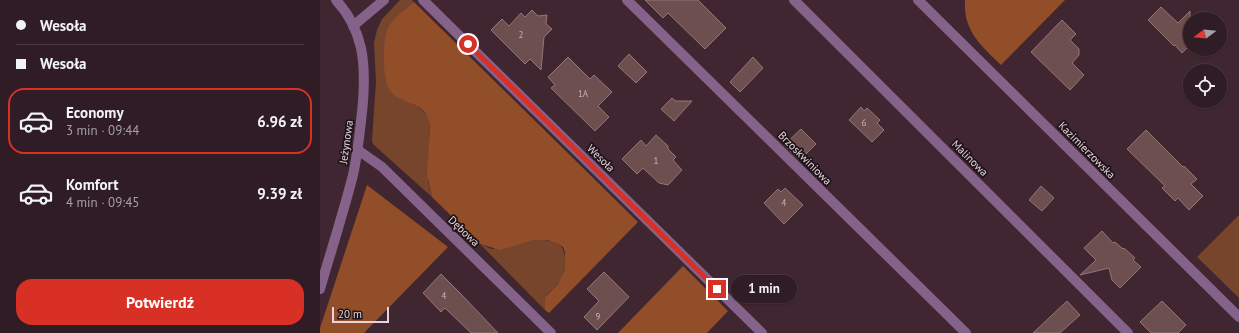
<!DOCTYPE html>
<html lang="pl">
<meta charset="utf-8">
<style>
body{margin:0;font-family:"PT Sans",sans-serif;background:#37252d;color:#f1f3f6;height:100vh;display:flex;flex-direction:column;font-size:15px;white-space:nowrap}
*{box-sizing:border-box;margin:0}
p{font-size:13px;color:#a7a1a7}
.icon{flex:none;width:22px;height:22px;fill:none;stroke:currentColor;stroke-width:2;stroke-linecap:round;stroke-linejoin:round}
.map{position:relative;flex:1;overflow:hidden}
.drawer{display:flex;flex-direction:column;background:#2f1c25;width:320px}
.drawer>*{flex:none}
.guide{display:grid;align-content:center;height:88px;padding:0 16px;background:#2f1c25}
.needle{width:26px;rotate:254deg}
.tools{position:absolute;left:863px;top:12px;display:grid;gap:8px}
.tools a{display:grid;place-items:center;width:44px;height:44px;border-radius:50%;background:#2f1c25;box-shadow:0 1px 3px #0004,0 0 0 1px #4a3a42;font-size:20px}
.scale{position:absolute;left:12px;bottom:10px;width:57px;box-sizing:border-box;padding-left:4px;border:2px solid #e6d5dc;border-top:0;font-size:11px;line-height:14px;white-space:nowrap;color:#e6d5dc;-webkit-text-stroke:3px #1e1318;paint-order:stroke}
.end{position:absolute;width:18px;height:18px;margin:-9px;border:5px solid #d93025;background:#fff;box-shadow:0 0 0 2px #fff}
.from{border-radius:50%}
.bubble{position:absolute;height:28px;border-radius:14px;background:#2f1c25;box-shadow:0 1px 3px #0004,0 0 0 1px #4a3a42;font-size:13px;font-weight:700;line-height:28px;text-align:center}
.guide b{display:flex;align-items:center;gap:14px;height:38px;font-size:15px}
.guide b+b{border-top:1px solid #4a3a42}
.guide i{width:10px;height:10px;background:#f1f3f6}
ul{padding:0;list-style:none}
li{display:flex;align-items:center;gap:12px;height:66px;margin:0 8px 6px;padding:0 8px;border:2px solid transparent;border-radius:16px}
li div{flex:1}
li b{display:block;font-size:15px}
li em{font-style:normal;font-weight:700}
li.on{border-color:#d93025}
li>.icon{width:36px;height:36px;stroke-width:1.5}
.primary-button{display:flex;gap:8px;margin-top:auto;padding:8px 16px}
.primary-button a{flex:1;height:46px;border-radius:16px;background:#d93025;color:#fff;font-size:16px;font-weight:700;line-height:46px;text-align:center}
main{display:flex;flex:1;min-height:0}
.map>svg:first-child{display:block}
</style>
<main>
<section class="drawer">
<div class="guide">
<b><i class="from"></i>Wesoła</b>
<b><i></i>Wesoła</b>
</div>
<ul>
<li class="on"><svg class="icon" aria-label="car" viewBox="0 0 24 24"><path d="M5 17H2v-5l4-1 3-4h7l3 4 3 1v5h-3M9 17h6M6 11h13"/><circle cx="7" cy="17" r="2"/><circle cx="17" cy="17" r="2"/></svg><div><b>Economy</b><p>3 min · 09:44</p></div><em>6.96 zł</em></li>
<li><svg class="icon" aria-label="car" viewBox="0 0 24 24"><path d="M5 17H2v-5l4-1 3-4h7l3 4 3 1v5h-3M9 17h6M6 11h13"/><circle cx="7" cy="17" r="2"/><circle cx="17" cy="17" r="2"/></svg><div><b>Komfort</b><p>4 min · 09:45</p></div><em>9.39 zł</em></li>
</ul>
<div class="primary-button"><a>Potwierdź</a></div>
</section>
<div class="map">
<svg width="919" height="333" viewBox="0 0 919 333">
<rect width="100%" height="100%" fill="#3f2631"/>
<g fill="#77452b">
<path d="M 80,0 L 92,0 L 94,2 L 76,18 L 80,99 C 92,103 104,108 110,120 L 108,182 L 112,197 L 64,154 L 53,144 L 52,141 L 56,81 L 54,43 L 57,30 L 62,19 Z"/>
<path d="M 919,215 L 919,298 L 877,257 Z"/>
<path d="M 215,240 C 233,240 245,240 245,261 C 246,267 245,273 241,279 C 237,286 230,291 225,297 L 225,310 L 160,244 L 172,249 Z"/>
</g>
<g fill="#924e29">
<path d="M 645,0 L 745,0 L 681,65 C 661,45 643,31 645,0 Z"/>
<path d="M 94,2 L 318,222 L 229,313 L 225,310 L 225,297 L 238,284 L 245,270 L 245,252 L 243,247 L 237,243 L 228,240 L 215,240 L 200,244 L 180,250 L 160,244 L 112,197 L 107,175 L 110,127 C 108,100 84,107 71,92 C 62,82 62,40 68,28 C 73,17 85,10 94,2 Z"/>
<path d="M 47,185 L 128,247 L 44,333 L 0,333 L 0,328 L 6,310 Z"/>
<path d="M 363,266 L 408,311 L 387,333 L 298,333 Z"/>
</g>
<g fill="#6e4f4f" stroke="#967574">
<path d="M 325,0 L 378,0 L 406,28 L 385,49 L 348,13 L 343,18 Z"/>
<path d="M 841,7 L 858,23 L 870,11 L 870,45 L 862,53 L 855,45 L 854,46 L 828,20 Z"/>
<path d="M 212,10 L 218,16 L 227,15 L 226,24 L 232,29 L 224,37 L 221,70 L 210,59 L 205,64 L 171,30 L 182,19 L 189,26 L 201,13 L 205,17 Z"/>
<path d="M 742,20 L 756,34 L 750,40 L 759,49 L 759,55 L 752,63 L 764,75 L 750,90 L 711,52 Z"/>
<path d="M 309,54 L 327,72 L 316,83 L 298,66 Z"/>
<path d="M 248,57 L 270,79 L 274,75 L 292,92 L 278,106 L 289,117 L 275,131 L 231,88 L 235,85 L 228,77 Z"/>
<path d="M 433,57 L 443,68 L 420,92 L 410,82 Z"/>
<path d="M 352,98 L 356,101 L 372,101 L 354,121 L 341,109 Z"/>
<path d="M 541,107 L 544,111 L 547,108 L 560,120 L 557,123 L 564,130 L 552,142 L 529,120 Z"/>
<path d="M 481,129 L 496,144 L 480,160 L 464,145 Z"/>
<path d="M 826,130 L 863,167 L 864,166 L 877,179 L 871,184 L 883,196 L 869,210 L 858,198 L 855,201 L 842,188 L 845,186 L 807,149 Z"/>
<path d="M 336,135 L 348,146 L 348,149 L 356,157 L 353,160 L 362,170 L 348,185 L 339,183 L 323,168 L 317,174 L 302,159 L 321,140 L 326,146 Z"/>
<path d="M 721,186 L 734,198 L 722,211 L 709,200 Z"/>
<path d="M 465,188 L 483,205 L 464,224 L 444,203 L 458,189 L 461,192 Z"/>
<path d="M 782,231 L 793,243 L 795,242 L 803,249 L 804,248 L 815,258 L 813,260 L 821,267 L 800,288 L 792,280 L 789,268 L 760,275 L 776,260 L 764,248 Z"/>
<path d="M 284,272 L 309,297 L 277,330 L 264,317 L 279,301 L 267,289 Z"/>
<path d="M 121,274 L 140,293 L 178,333 L 151,333 L 125,308 L 121,312 L 103,293 Z"/>
<path d="M 747,301 L 760,315 L 740,333 L 713,333 Z"/>
<path d="M 842,301 L 866,325 L 858,333 L 831,333 L 820,322 Z"/>
</g>
<g fill="none" stroke-linecap="round" stroke-linejoin="round">
<g stroke="#85628a" stroke-width="10">
<path d="M 103,0 L 442,333"/>
<path d="M 307,0 L 646,333"/>
<path d="M 474,0 L 808,333"/>
<path d="M 598,0 L 919,317"/>
<path d="M 33,26 L 64,0"/>
<path d="M 38,150 L 62,167 L 231,333"/>
<path d="M 0,289 C 11,251 23,214 33,175 C 37,157 39,139 41,121 C 44,97 46,72 41,48 C 37,30 28,13 16,0"/>
</g>
</g>
<g fill="none" stroke-linecap="round" stroke-linejoin="round">
<path stroke="#d93025" stroke-width="5" d="M 148,44 L 397,289"/>
</g>
<g text-anchor="middle" dominant-baseline="central" stroke-width="3.5" stroke-linejoin="round" paint-order="stroke">
<g font-size="9" fill="#c8b4b9">
<text x="201" y="34">2</text>
<text x="263" y="93">1A</text>
<text x="544" y="122">6</text>
<text x="336" y="160">1</text>
<text x="464" y="202">4</text>
<text x="124" y="295">4</text>
<text x="278" y="316">9</text>
</g>
<g font-size="11" fill="#e6d5dc" stroke="#1e1318">
<text transform="translate(26 142) rotate(-82)">Jeżynowa</text>
<text transform="translate(767 150) rotate(45)">Kazimierzowska</text>
<text transform="translate(281 158) rotate(44)">Wesoła</text>
<text transform="translate(485 158) rotate(45)">Brzoskwiniowa</text>
<text transform="translate(650 158) rotate(45)">Malinowa</text>
<text transform="translate(144 231) rotate(44)">Dębowa</text>
</g>
</g>
</svg>
<div class="tools">
<a><svg class="needle" viewBox="-14 -14 28 28"><path d="M0-13l5 13h-10z" fill="#e53935"/><path d="M0 13l5-13h-10z" fill="#a7a1a7"/></svg></a>
<a><svg class="icon" aria-label="locate" viewBox="0 0 24 24"><circle cx="12" cy="12" r="6"/><path d="M12 2v4M12 18v4M2 12h4M18 12h4"/></svg></a>
</div>
<div class="scale">20 m</div>
<i class="end from" style="left:148px;top:44px"></i>
<i class="end" style="left:397px;top:289px"></i>
<div class="bubble" style="left:411px;top:275px;width:66px">1 min</div>
</div>
</main>
